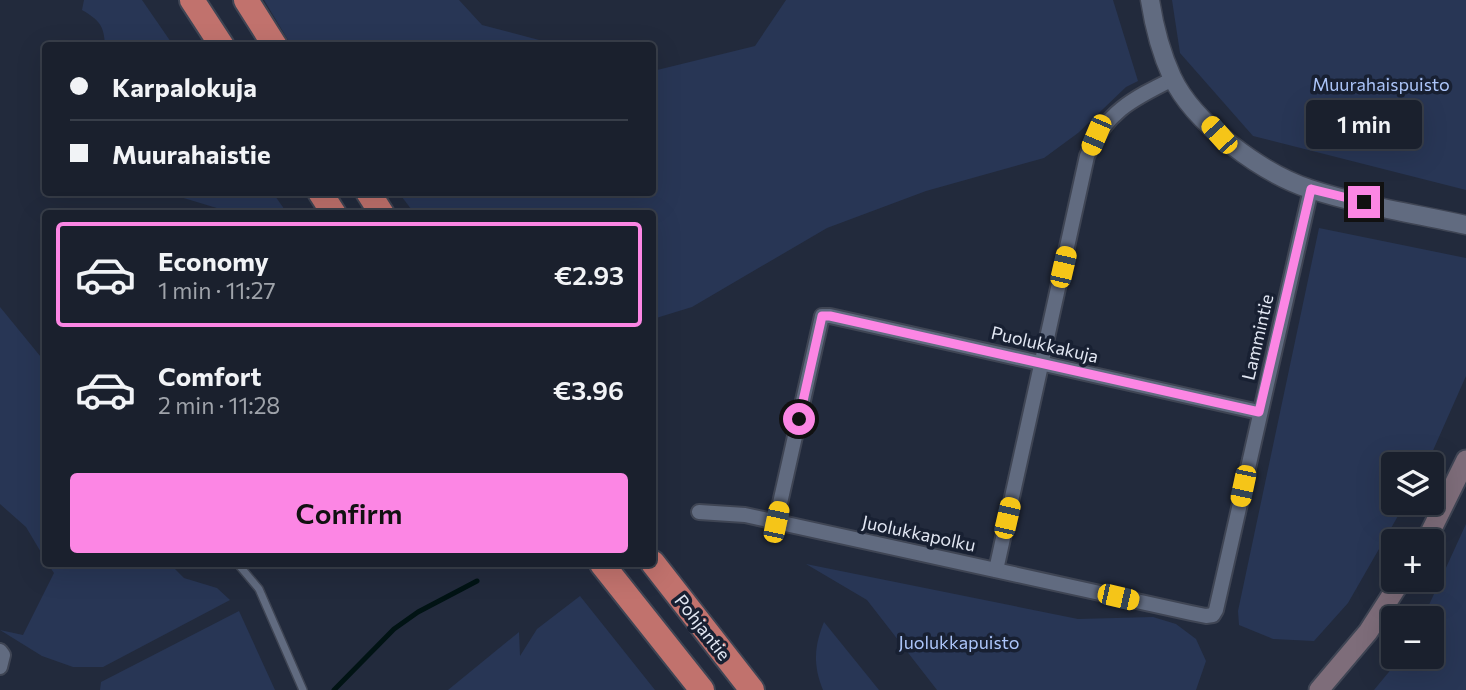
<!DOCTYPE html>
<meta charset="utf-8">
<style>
body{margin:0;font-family:Commissioner,sans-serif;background:#232835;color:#f1f3f6;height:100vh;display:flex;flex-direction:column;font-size:26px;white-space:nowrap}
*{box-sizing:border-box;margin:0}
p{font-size:23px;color:#9fa3aa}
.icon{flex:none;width:38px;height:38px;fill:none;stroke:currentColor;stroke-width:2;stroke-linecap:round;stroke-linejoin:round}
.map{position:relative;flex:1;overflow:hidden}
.details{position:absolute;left:42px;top:210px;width:614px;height:357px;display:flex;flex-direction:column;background:#1a202d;border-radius:7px;box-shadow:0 7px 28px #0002,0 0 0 2px #383e49}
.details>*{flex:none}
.guide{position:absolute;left:42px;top:42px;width:614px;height:154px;border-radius:7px;box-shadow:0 7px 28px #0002,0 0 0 2px #383e49;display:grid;align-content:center;height:154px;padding:0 28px;background:#1a202d}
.tools{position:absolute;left:1381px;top:452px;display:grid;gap:14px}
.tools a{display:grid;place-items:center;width:63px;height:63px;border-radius:7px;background:#1a202d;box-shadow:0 7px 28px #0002,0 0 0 2px #383e49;font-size:35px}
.end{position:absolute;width:32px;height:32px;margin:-16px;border:9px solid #fc86e4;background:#111;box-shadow:0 0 0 4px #111}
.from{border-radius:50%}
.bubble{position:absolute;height:49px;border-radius:7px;background:#1a202d;box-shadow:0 7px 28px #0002,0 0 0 2px #383e49;font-size:23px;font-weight:600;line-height:49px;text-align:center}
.car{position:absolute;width:21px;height:42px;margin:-21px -10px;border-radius:9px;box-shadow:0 0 5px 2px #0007;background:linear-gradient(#f5c518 24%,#345 0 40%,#f5c518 0 76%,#345 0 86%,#f5c518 0)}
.guide b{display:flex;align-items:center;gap:24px;height:66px;font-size:26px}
.guide b+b{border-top:2px solid #383e49}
.guide i{width:18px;height:18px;background:#f1f3f6}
ul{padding:12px 0 0;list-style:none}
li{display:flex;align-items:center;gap:21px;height:105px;margin:0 14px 10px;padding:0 14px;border:4px solid transparent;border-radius:7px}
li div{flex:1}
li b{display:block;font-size:26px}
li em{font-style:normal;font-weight:600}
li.current{border-color:#fc86e4}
li>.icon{width:63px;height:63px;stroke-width:1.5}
.action{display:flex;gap:14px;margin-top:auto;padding:14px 28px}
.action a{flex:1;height:80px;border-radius:7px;background:#fc86e4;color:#111;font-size:28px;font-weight:600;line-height:80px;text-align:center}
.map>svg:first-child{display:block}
</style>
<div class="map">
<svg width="1466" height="690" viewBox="0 0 1466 690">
<rect width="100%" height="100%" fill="#222a3c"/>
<g fill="#283655">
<path d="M 84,0 L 142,0 L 173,45 L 105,45 C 104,25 99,20 82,10 Z"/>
<path d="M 264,0 L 459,0 L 482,25 L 558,45 L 291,45 Z"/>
<path d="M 786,0 L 1113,0 L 1138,81 L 1126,87 L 1078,133 L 1044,158 L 926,191 L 827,228 L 692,307 L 653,319 L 653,214 L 414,213 L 399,193 L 653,192 L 653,71 L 755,46 Z"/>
<path d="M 1172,0 L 1466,0 L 1466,190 L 1253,136 L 1180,53 Z"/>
<path d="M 167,193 L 273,193 L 287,213 L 225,213 L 220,209 Z"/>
<path d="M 1319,228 L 1466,258 L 1466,376 L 1427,464 L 1393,464 L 1393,502 L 1406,502 L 1348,603 L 1314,641 L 1273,639 L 1239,625 L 1238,611 Z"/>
<path d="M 0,307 L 45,362 L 45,559 L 26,527 L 0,504 Z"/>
<path d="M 1466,524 L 1466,690 L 1374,690 L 1402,656 L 1432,656 L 1432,618 L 1423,618 Z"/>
<path d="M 48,564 L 170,564 L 184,578 L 217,588 L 230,600 L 103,667 L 73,667 L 42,656 L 0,630 L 23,635 L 54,573 Z"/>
<path d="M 806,564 L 1078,619 L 1153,617 L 1176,624 L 1196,639 L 1206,661 L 1196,690 L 937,690 L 867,600 Z"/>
<path d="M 580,596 L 655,690 L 448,690 L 519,632 L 520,656 L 537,629 Z"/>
<path d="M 239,611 L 275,690 L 100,690 L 101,682 Z"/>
<path d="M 824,622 L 879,690 L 823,690 C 813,666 814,646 824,622 Z"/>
</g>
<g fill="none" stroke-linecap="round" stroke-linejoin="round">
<path stroke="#011314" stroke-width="5" d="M 334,690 L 394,629 L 418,612 L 477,581"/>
<defs>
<path id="service" d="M 238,564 L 259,589 L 303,690"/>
<g id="minor">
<path d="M 699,512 L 745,515 L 1191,613 L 1206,616 L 1213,615 L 1216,610 L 1311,189"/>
<path d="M 776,521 L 822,316 L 830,316 L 1259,412"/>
<path d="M 996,570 L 1087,156 C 1105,113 1132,99 1173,79"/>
<path d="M 0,651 L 3,655 L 0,667"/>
</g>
<path id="tertiary" d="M 1150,0 C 1154,26 1161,53 1172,77 C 1194,124 1262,173 1310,189 C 1359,205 1416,214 1466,225"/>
<g id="secondary">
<path d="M 1426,541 L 1466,460"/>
<path d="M 1319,690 L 1368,632 L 1402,579"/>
</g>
<g id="motorway">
<path d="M 192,0 L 222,46"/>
<path d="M 246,0 L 275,46"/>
<path d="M 320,192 L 334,214"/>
<path d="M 368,192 L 382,214"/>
<path d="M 653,563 L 752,690"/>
<path d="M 602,564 L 702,690"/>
</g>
</defs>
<use href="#service" stroke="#3f4554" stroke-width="10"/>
<use href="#minor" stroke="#3f4554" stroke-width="18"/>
<use href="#tertiary" stroke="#3f4554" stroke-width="21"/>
<use href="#secondary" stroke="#3f4554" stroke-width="23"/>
<use href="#motorway" stroke="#3f4554" stroke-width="28"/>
<use href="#service" stroke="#616b80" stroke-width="7"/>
<use href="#minor" stroke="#616b80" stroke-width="14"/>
<use href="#tertiary" stroke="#616b80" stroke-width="18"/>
<use href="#secondary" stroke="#7e6d7a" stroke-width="19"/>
<use href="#motorway" stroke="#c1726d" stroke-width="24"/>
</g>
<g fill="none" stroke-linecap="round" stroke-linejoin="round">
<path stroke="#fc86e4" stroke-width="9" d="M 799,419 L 822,316 L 830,316 L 1259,412 L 1311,189 L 1364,202"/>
</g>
<g text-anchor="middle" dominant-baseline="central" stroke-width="7" stroke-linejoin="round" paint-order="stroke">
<g font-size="18" fill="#acc5f9" stroke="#182032">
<text x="1381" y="84">Muurahaispuisto</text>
<text x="959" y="642">Juolukkapuisto</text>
</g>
<g font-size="18" fill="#e2e7f3" stroke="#182032">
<text transform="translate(1257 337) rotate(-77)">Lammintie</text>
<text transform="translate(1045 344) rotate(13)">Puolukkakuja</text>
<text transform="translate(919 533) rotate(12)">Juolukkapolku</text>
<text transform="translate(703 627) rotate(52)">Pohjantie</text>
</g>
</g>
</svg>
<div class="tools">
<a><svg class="icon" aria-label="layers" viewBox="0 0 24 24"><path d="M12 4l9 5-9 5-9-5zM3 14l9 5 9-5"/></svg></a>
<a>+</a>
<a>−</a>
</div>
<i class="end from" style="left:799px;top:419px"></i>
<i class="end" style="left:1364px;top:202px"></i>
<div class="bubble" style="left:1306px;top:100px;width:116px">1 min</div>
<i class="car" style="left:1096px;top:135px;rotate:203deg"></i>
<i class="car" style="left:1219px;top:135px;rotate:318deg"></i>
<i class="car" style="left:1063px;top:267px;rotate:13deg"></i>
<i class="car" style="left:1243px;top:486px;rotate:192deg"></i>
<i class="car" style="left:1007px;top:518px;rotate:13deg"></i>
<i class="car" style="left:776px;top:522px;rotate:12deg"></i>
<i class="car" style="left:1118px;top:597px;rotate:103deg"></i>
<div class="guide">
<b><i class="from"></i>Karpalokuja</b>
<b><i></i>Muurahaistie</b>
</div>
<section class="details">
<ul>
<li class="current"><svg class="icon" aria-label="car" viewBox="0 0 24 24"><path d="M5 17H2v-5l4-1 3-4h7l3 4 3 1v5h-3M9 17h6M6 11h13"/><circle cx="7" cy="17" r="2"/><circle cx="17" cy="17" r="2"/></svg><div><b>Economy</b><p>1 min · 11:27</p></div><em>€2.93</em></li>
<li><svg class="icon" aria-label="car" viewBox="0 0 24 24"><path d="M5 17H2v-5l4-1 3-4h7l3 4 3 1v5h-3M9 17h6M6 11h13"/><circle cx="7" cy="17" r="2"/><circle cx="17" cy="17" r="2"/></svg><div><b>Comfort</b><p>2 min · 11:28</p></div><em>€3.96</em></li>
</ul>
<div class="action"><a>Confirm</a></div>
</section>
</div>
